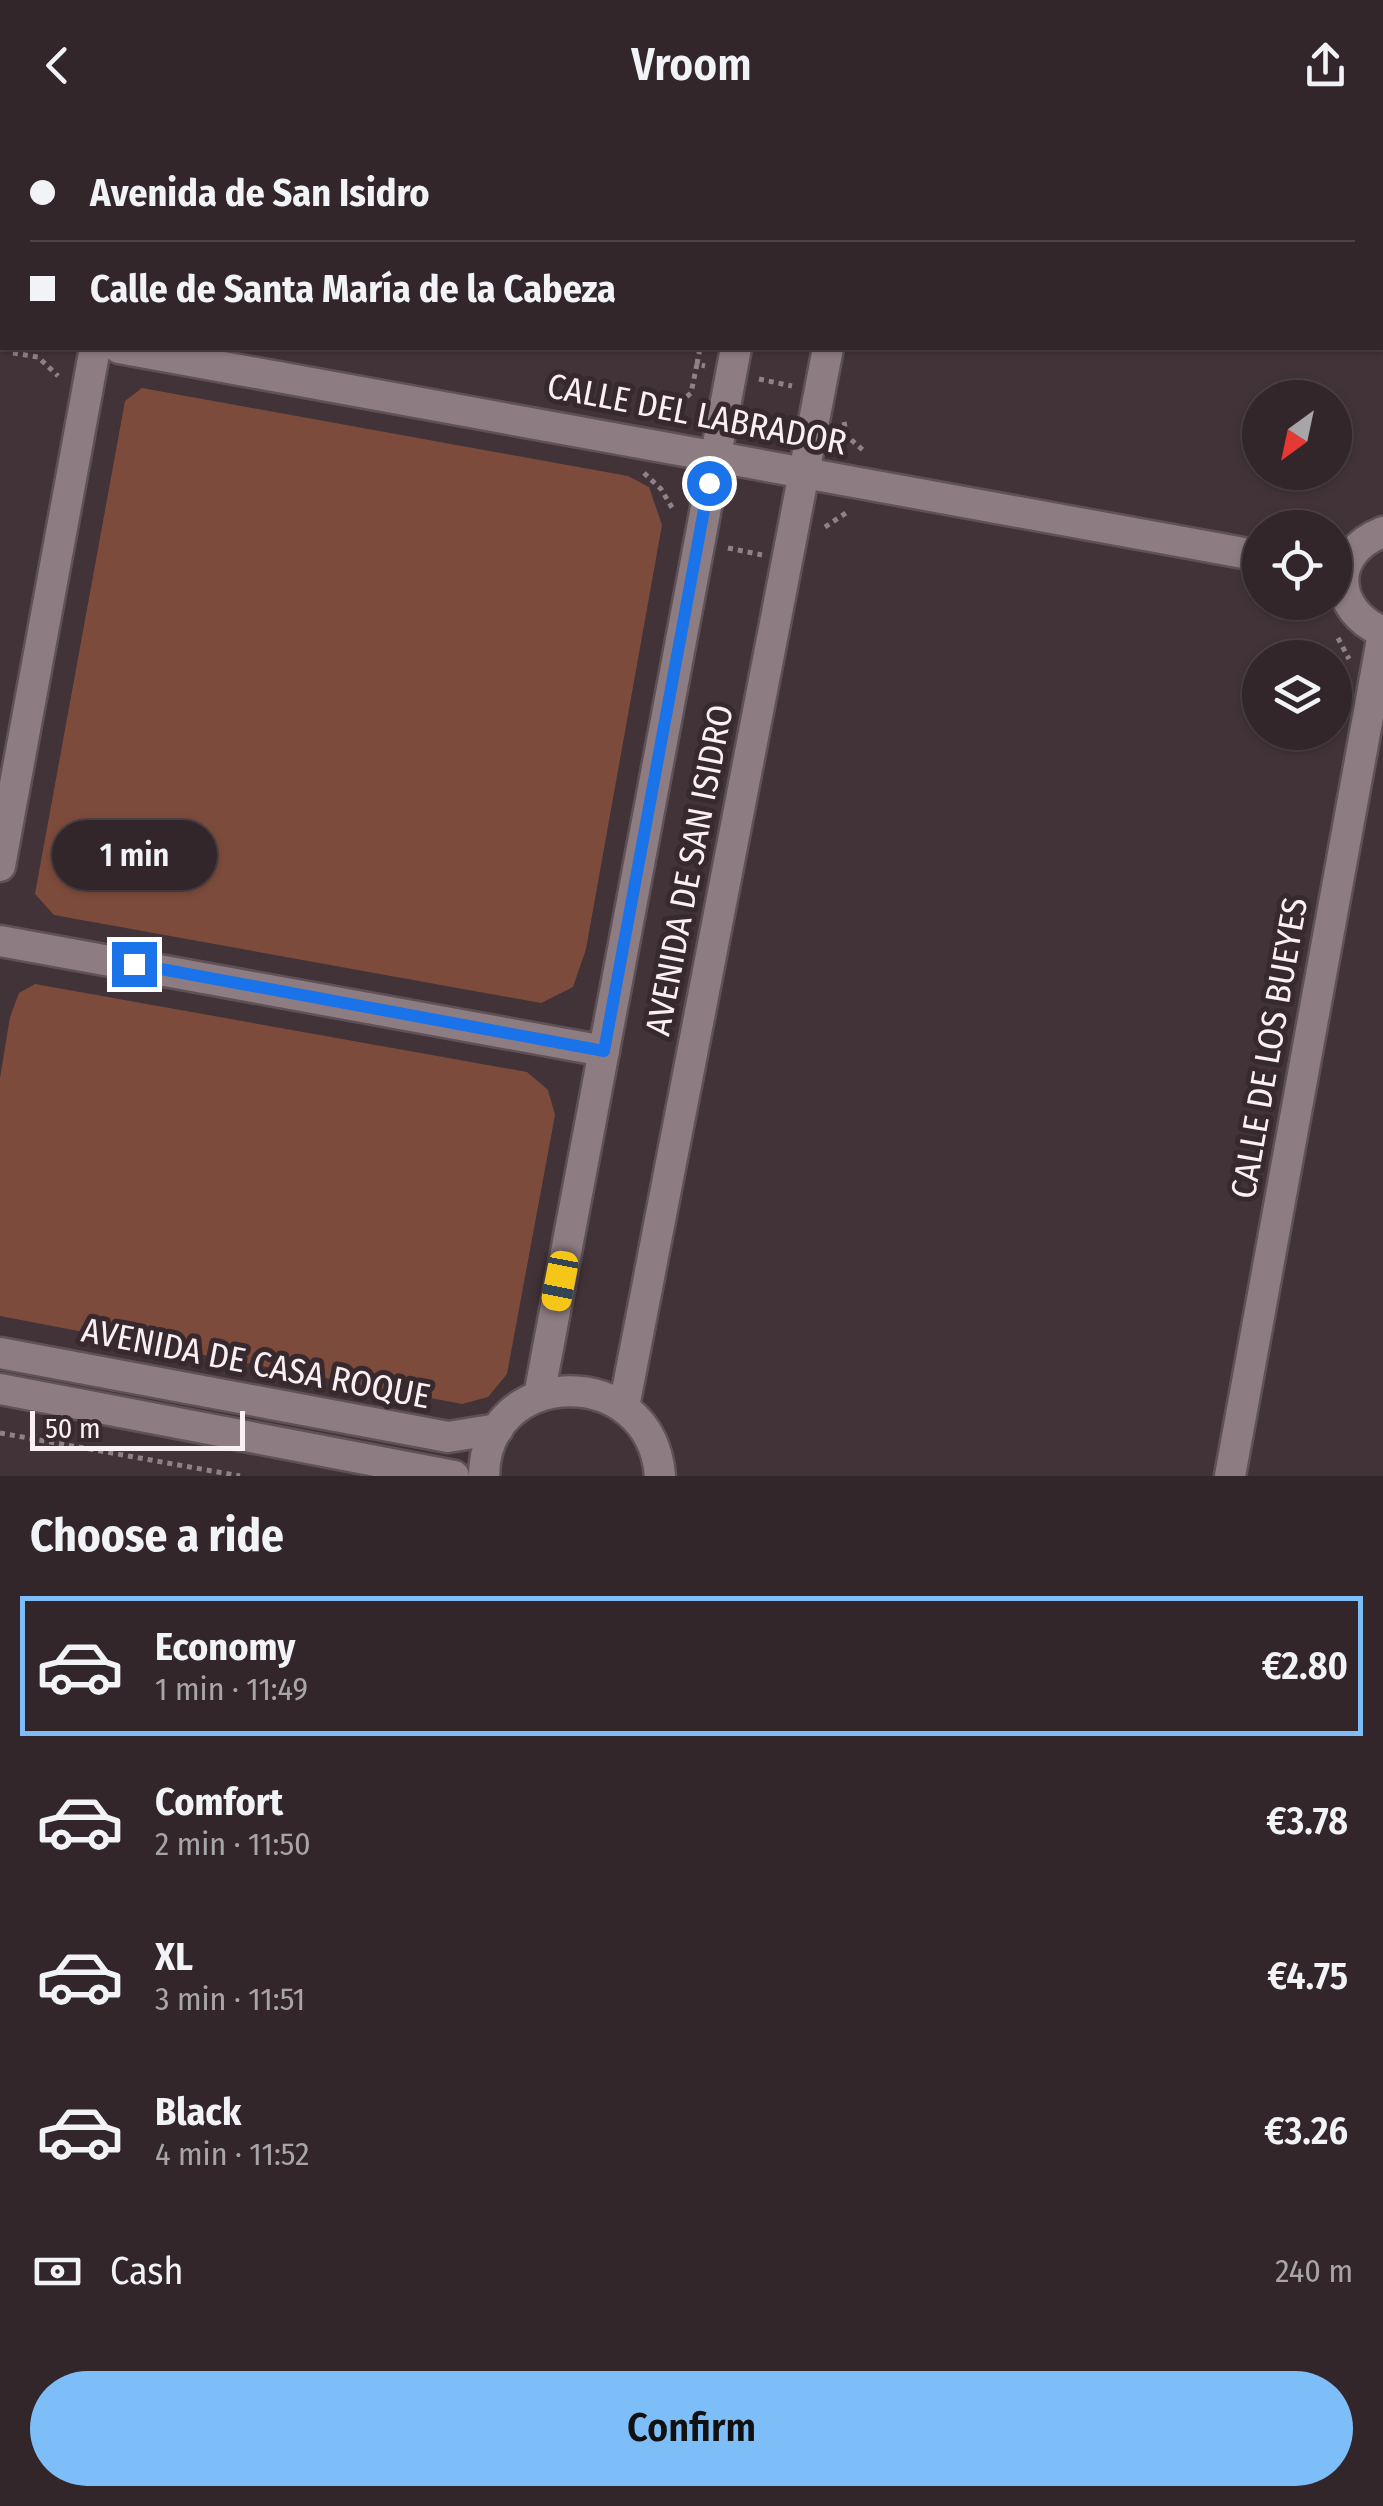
<!DOCTYPE html>
<meta charset="utf-8">
<style>
body{margin:0;font-family:"Fira Sans Condensed",sans-serif;background:#3d3236;color:#f1f3f6;height:100vh;display:flex;flex-direction:column;font-size:38px;white-space:nowrap}
*{box-sizing:border-box;margin:0}
p{font-size:32px;color:#a8a5a8}
.icon{flex:none;width:55px;height:55px;fill:none;stroke:currentColor;stroke-width:2;stroke-linecap:round;stroke-linejoin:round}
.map{position:relative;height:1346px;overflow:hidden}
.drawer{display:flex;flex-direction:column;background:#32262a;flex:1}
.drawer>*{flex:none}
.hud{position:absolute;left:0px;top:0px;width:1385px;height:220px;box-shadow:0 2px 8px #0004,0 0 0 2px #4d4347;display:grid;align-content:center;height:220px;padding:0 30px;background:#32262a}
.needle{width:65px;rotate:213deg}
.fabs{position:absolute;left:1242px;top:250px;display:grid;gap:20px}
.fabs a{display:grid;place-items:center;width:110px;height:110px;border-radius:50%;background:#32262a;box-shadow:0 2px 8px #0004,0 0 0 2px #4d4347;font-size:50px}
.scale{position:absolute;left:30px;bottom:25px;width:215px;box-sizing:border-box;padding-left:10px;border:5px solid #faf0f3;border-top:0;font-size:28px;line-height:35px;white-space:nowrap;color:#faf0f3;-webkit-text-stroke:8px #37292e;paint-order:stroke}
.end{position:absolute;width:45px;height:45px;margin:-22px;border:12px solid #1a73e8;background:#fff;box-shadow:0 0 0 5px #fff}
.from{border-radius:50%}
.bubble{position:absolute;height:70px;border-radius:35px;background:#32262a;box-shadow:0 2px 8px #0004,0 0 0 2px #4d4347;font-size:32px;font-weight:600;line-height:70px;text-align:center}
.car{position:absolute;width:30px;height:60px;margin:-30px -15px;border-radius:12px;box-shadow:0 0 8px 2px #0007;background:linear-gradient(#f5c518 24%,#345 0 40%,#f5c518 0 76%,#345 0 86%,#f5c518 0)}
.hud b{display:flex;align-items:center;gap:35px;height:95px;font-size:38px}
.hud b+b{border-top:2px solid #4d4347}
.hud i{width:25px;height:25px;background:#f1f3f6}
ul{padding:0;list-style:none}
li{display:flex;align-items:center;gap:30px;height:140px;margin:0 20px 15px;padding:0 10px;border:5px solid transparent;border-radius:0px}
li div{flex:1}
li b{display:block;font-size:38px}
li em{font-style:normal;font-weight:600}
li.active{border-color:#7dbef9}
li>.icon{width:90px;height:90px;stroke-width:1.5}
h2{padding:0 30px;font-size:45px;line-height:120px}
.pay{display:flex;align-items:center;gap:25px;height:110px;padding:0 30px;font-size:38px}
.pay p{margin-inline-start:auto}
.button{display:flex;gap:20px;margin-top:auto;padding:20px 30px}
.button a{flex:1;height:115px;border-radius:60px;background:#7dbef9;color:#111;font-size:40px;font-weight:600;line-height:115px;text-align:center}
header{display:flex;justify-content:space-between;align-items:center;height:130px;padding:0 30px;background:#32262a;font-size:45px;font-weight:600}
.map>svg:first-child{display:block}
</style>
<header><svg class="icon" aria-label="back" viewBox="0 0 24 24"><path d="M15 5l-7 7 7 7"/></svg>Vroom<svg class="icon" aria-label="share" viewBox="0 0 24 24"><path d="M12 15V3M7 8l5-5 5 5M5 13v7h14v-7"/></svg></header>
<div class="map">
<svg width="1383" height="1346" viewBox="0 0 1383 1346">
<rect width="100%" height="100%" fill="#423338"/>
<g fill="#7d4b3b">
<path d="M 142,258 L 628,346 L 649,357 L 662,395 L 586,819 L 573,857 L 541,873 L 54,785 L 35,764 L 125,271 Z"/>
<path d="M 35,854 L 527,942 L 548,960 L 555,985 L 507,1244 L 488,1267 L 462,1274 L 0,1186 L 0,948 L 10,887 L 19,863 Z"/>
</g>
<g fill="none" stroke-linecap="round" stroke-linejoin="round">
<defs>
<g id="minor">
<path d="M 137,2 L 137,0"/>
<path d="M 780,2 L 780,0"/>
<path d="M 869,2 L 870,0"/>
<path d="M 0,196 L 2,196"/>
<path d="M 119,218 L 1260,426"/>
<path d="M 1383,402 C 1328,423 1332,480 1383,502"/>
<path d="M 0,736 L 95,218"/>
<path d="M 0,811 L 604,921"/>
<path d="M 0,1223 L 448,1307 L 498,1299"/>
<path d="M 0,1259 L 454,1346"/>
<path d="M 539,1266 L 736,218"/>
<path d="M 624,1277 L 828,218"/>
<path d="M 484,1346 C 485,1235 651,1231 660,1346"/>
<path d="M 1230,1346 L 1383,504"/>
</g>
</defs>
<use href="#minor" stroke="#5f5256" stroke-width="35"/>
<g stroke="#8f8286" stroke-width="5" stroke-dasharray="5 5" stroke-linecap="butt">
<path d="M 742,2 L 742,0"/>
<path d="M 13,223 L 38,227 L 58,246"/>
<path d="M 697,234 L 700,218"/>
<path d="M 759,249 L 792,256"/>
<path d="M 664,286 L 691,263 L 697,234 L 705,236"/>
<path d="M 844,292 L 847,306 L 865,322"/>
<path d="M 644,343 L 661,359 L 674,381"/>
<path d="M 825,397 L 849,381"/>
<path d="M 728,418 L 762,425"/>
<path d="M 1338,508 L 1349,529"/>
<path d="M 0,1303 L 240,1346"/>
</g>
<use href="#minor" stroke="#8e7c83" stroke-width="30"/>
</g>
<g fill="none" stroke-linecap="round" stroke-linejoin="round">
<path stroke="#1a73e8" stroke-width="12" d="M 134,834 L 604,921 L 709,353"/>
</g>
<g text-anchor="middle" dominant-baseline="central" stroke-width="10" stroke-linejoin="round" paint-order="stroke">
<g font-size="35" fill="#faf0f3" stroke="#37292e">
<text transform="translate(697 284) rotate(11)">CALLE DEL LABRADOR</text>
<text transform="translate(689 740) rotate(-79)">AVENIDA DE SAN ISIDRO</text>
<text transform="translate(1269 918) rotate(-80)">CALLE DE LOS BUEYES</text>
<text transform="translate(256 1233) rotate(11)">AVENIDA DE CASA ROQUE</text>
</g>
</g>
</svg>
<div class="fabs">
<a><svg class="needle" viewBox="-14 -14 28 28"><path d="M0-13l5 13h-10z" fill="#e53935"/><path d="M0 13l5-13h-10z" fill="#a8a5a8"/></svg></a>
<a><svg class="icon" aria-label="locate" viewBox="0 0 24 24"><circle cx="12" cy="12" r="6"/><path d="M12 2v4M12 18v4M2 12h4M18 12h4"/></svg></a>
<a><svg class="icon" aria-label="layers" viewBox="0 0 24 24"><path d="M12 4l9 5-9 5-9-5zM3 14l9 5 9-5"/></svg></a>
</div>
<div class="scale">50 m</div>
<i class="end from" style="left:709px;top:353px"></i>
<i class="end" style="left:134px;top:834px"></i>
<div class="bubble" style="left:52px;top:690px;width:165px">1 min</div>
<i class="car" style="left:560px;top:1151px;rotate:191deg"></i>
<div class="hud">
<b><i class="from"></i>Avenida de San Isidro</b>
<b><i></i>Calle de Santa María de la Cabeza</b>
</div>
</div>
<section class="drawer">
<h2>Choose a ride</h2>
<ul>
<li class="active"><svg class="icon" aria-label="car" viewBox="0 0 24 24"><path d="M5 17H2v-5l4-1 3-4h7l3 4 3 1v5h-3M9 17h6M6 11h13"/><circle cx="7" cy="17" r="2"/><circle cx="17" cy="17" r="2"/></svg><div><b>Economy</b><p>1 min · 11:49</p></div><em>€2.80</em></li>
<li><svg class="icon" aria-label="car" viewBox="0 0 24 24"><path d="M5 17H2v-5l4-1 3-4h7l3 4 3 1v5h-3M9 17h6M6 11h13"/><circle cx="7" cy="17" r="2"/><circle cx="17" cy="17" r="2"/></svg><div><b>Comfort</b><p>2 min · 11:50</p></div><em>€3.78</em></li>
<li><svg class="icon" aria-label="car" viewBox="0 0 24 24"><path d="M5 17H2v-5l4-1 3-4h7l3 4 3 1v5h-3M9 17h6M6 11h13"/><circle cx="7" cy="17" r="2"/><circle cx="17" cy="17" r="2"/></svg><div><b>XL</b><p>3 min · 11:51</p></div><em>€4.75</em></li>
<li><svg class="icon" aria-label="car" viewBox="0 0 24 24"><path d="M5 17H2v-5l4-1 3-4h7l3 4 3 1v5h-3M9 17h6M6 11h13"/><circle cx="7" cy="17" r="2"/><circle cx="17" cy="17" r="2"/></svg><div><b>Black</b><p>4 min · 11:52</p></div><em>€3.26</em></li>
</ul>
<div class="pay"><svg class="icon" aria-label="cash" viewBox="0 0 24 24"><path d="M3 7h18v10H3z"/><circle cx="12" cy="12" r="2"/></svg>Cash<p>240 m</p></div>
<div class="button"><a>Confirm</a></div>
</section>
